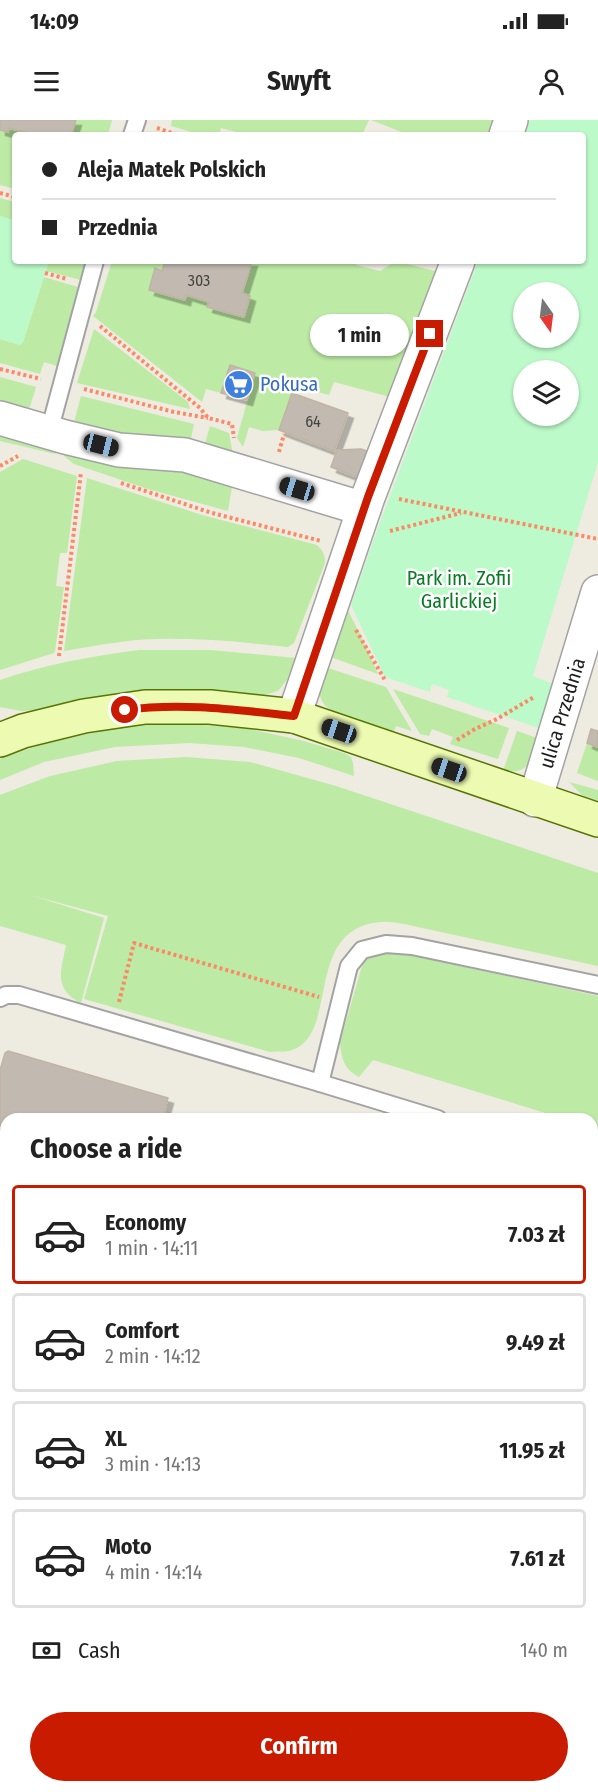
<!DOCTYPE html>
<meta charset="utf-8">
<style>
body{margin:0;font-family:"Fira Sans Condensed",sans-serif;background:#f6f6f6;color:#222;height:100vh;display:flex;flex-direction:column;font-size:22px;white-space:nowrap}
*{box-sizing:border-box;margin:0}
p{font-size:20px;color:#767676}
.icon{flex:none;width:33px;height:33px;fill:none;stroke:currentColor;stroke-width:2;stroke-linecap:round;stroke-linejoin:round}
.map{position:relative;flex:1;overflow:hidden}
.details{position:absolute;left:0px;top:993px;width:598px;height:680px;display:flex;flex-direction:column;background:#fff;border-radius:18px 18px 0 0;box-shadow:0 2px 4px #0004}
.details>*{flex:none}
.guide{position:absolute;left:12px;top:12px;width:574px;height:132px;border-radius:6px;box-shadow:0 2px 4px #0004;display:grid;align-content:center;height:132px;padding:0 30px;background:#fff}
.needle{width:39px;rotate:166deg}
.fabs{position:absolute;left:513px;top:162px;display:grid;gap:12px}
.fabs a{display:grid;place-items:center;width:66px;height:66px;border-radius:50%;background:#fff;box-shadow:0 2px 4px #0004;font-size:30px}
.end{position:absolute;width:27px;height:27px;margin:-14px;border:8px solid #c81b00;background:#fff;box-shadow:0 0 0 3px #fff}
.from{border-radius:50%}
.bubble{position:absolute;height:42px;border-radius:21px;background:#fff;box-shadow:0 2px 4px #0004;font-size:20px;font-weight:700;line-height:42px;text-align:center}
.car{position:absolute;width:18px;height:36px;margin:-18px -9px;border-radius:8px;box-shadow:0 0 4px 2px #0007;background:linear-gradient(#222 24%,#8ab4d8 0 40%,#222 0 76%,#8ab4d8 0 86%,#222 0)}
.guide b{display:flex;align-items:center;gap:21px;height:57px;font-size:22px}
.guide b+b{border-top:2px solid #e0e0e0}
.guide i{width:15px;height:15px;background:#222}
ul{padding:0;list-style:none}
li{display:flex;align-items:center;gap:18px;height:99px;margin:0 12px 9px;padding:0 18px;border:3px solid #e0e0e0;border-radius:6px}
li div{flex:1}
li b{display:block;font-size:22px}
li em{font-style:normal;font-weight:700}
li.on{border-color:#c81b00}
li>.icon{width:54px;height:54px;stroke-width:1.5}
h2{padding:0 30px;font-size:27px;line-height:72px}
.pay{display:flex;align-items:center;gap:15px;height:66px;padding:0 30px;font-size:22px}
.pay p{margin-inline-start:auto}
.cta{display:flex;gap:12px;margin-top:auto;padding:12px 30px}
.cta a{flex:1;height:69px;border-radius:36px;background:#c81b00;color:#fff;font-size:24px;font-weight:700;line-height:69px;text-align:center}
.status{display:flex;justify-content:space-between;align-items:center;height:42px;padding:0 30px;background:#fff;direction:ltr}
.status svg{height:16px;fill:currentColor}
header{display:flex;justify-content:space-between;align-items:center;height:78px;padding:0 30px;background:#fff;font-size:27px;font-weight:700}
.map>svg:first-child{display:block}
</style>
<div class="status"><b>14:09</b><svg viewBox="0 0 49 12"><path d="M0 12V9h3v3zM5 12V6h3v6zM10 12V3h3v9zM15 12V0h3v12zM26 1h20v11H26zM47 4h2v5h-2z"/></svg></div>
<header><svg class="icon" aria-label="menu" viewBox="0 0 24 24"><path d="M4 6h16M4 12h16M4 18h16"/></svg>Swyft<svg class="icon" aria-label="person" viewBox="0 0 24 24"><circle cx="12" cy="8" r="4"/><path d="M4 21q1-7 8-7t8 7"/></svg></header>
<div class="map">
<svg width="598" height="1672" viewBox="0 0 598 1672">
<defs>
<filter id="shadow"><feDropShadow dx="5.5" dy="5.5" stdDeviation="0" flood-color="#0004"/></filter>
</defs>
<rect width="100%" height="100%" fill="#eeebe1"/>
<g fill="#bdeaa5">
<path d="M 76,0 L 112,0 L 108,15 L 71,15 Z"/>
<path d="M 172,0 L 369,0 L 362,15 L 249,15 L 221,8 L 219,15 L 202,15 L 171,6 Z"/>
<path d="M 371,0 L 504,0 L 498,15 L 409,15 Z"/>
<path d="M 9,8 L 35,15 L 15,15 L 15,69 L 0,65 L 0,10 L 8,12 Z"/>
<path d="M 0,78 L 15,82 L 15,101 L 0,96 Z"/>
<path d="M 49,141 L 86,141 L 81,160 L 46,151 Z"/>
<path d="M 112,141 L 165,141 L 162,151 L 155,149 L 149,170 L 184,180 L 186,175 L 209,182 L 208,187 L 243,197 L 242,173 L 252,141 L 354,141 L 357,142 L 356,145 L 380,151 L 393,143 L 399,142 L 439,152 L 394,278 L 334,262 L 329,275 L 295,266 L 279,310 L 263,311 L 249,307 L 243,327 L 237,318 L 255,253 L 230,245 L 221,273 L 206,269 L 202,282 L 93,196 L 96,192 Z"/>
<path d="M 44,157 L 78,167 L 57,246 L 44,242 L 40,254 L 0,243 L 0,219 L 20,225 L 23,222 Z"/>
<path d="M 94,209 L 188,282 L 190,289 L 77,263 Z"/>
<path d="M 0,257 L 36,267 L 28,293 L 0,285 Z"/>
<path d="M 81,276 L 194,304 L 190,323 L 146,319 L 73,306 Z"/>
<path d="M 210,306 L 229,313 L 233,335 L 204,327 Z"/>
<path d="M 0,309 L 57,325 L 55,334 L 0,321 Z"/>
<path d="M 65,328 L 180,345 L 233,361 L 228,391 L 148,369 L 74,344 L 64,336 Z"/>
<path d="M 23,339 L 77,356 L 67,433 L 60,433 L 56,466 L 64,467 L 55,531 L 54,533 L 0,550 L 0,352 Z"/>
<path d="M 87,358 L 202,395 L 317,425 C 323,431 325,434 325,443 L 294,523 L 288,527 C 243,522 199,518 155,519 C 124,520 94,526 64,531 Z"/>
<path d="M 344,483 L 360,514 L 378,554 L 325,535 Z"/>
<path d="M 140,530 L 211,530 L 296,538 L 287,560 L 278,571 L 265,575 L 205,570 L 134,572 L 84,579 L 38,590 L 21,591 L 0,587 L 0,560 C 47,544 92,536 140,530 Z"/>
<path d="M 322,546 L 386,567 L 412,611 L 396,606 L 393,614 C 375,608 328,597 321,579 C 317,569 321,556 322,546 Z"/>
<path d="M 393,569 L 509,608 L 498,639 L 450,624 L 453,617 L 432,609 L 429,616 L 420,614 Z"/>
<path d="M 146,604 L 189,604 L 244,608 L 300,620 L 344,633 L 351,637 L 353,643 L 354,656 L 299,638 L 244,627 L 190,623 L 115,627 L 44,642 L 0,660 L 0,639 L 3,637 C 50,621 96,611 146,604 Z"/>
<path d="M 517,611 L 540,619 C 533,640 528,655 503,651 Z"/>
<path d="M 587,623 L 597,627 L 598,624 L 598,661 L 577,653 Z"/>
<path d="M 186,637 L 250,642 L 336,666 L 598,753 L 598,846 L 404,804 C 397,803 388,801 381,802 C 301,808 342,918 289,931 C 283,932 276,931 270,932 L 84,879 L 108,796 L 30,775 L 104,798 L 81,883 C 53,869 61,851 66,825 L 0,806 L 0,675 L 50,656 L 117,641 Z"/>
<path d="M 569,662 L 598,670 L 598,681 L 582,675 Z"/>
<path d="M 384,832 L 401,833 L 598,876 L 598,1010 L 593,1008 L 592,999 L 565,999 L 373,940 L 359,957 C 344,949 341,938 340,922 L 362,846 L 367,838 Z"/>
<path d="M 598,1226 L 598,1585 L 593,1604 L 592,1245 Z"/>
<path d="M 0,1580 L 6,1581 L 6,1666 L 53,1667 L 52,1672 L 0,1672 Z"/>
<path d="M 122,1666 L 296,1666 L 314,1672 L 120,1672 Z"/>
<path d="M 75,1667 L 75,1666 L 113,1667 L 111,1672 L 73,1672 Z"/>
<path d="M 469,1667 L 574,1667 L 572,1672 L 468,1672 Z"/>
</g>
<g fill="#bcfac9" fill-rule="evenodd">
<path d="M 530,0 L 598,0 L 598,342 L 533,556 L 556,565 L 542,609 L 447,577 L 449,570 L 432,564 L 430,572 L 385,557 L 351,485 L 375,416 L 478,141 L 584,141 L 584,15 L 524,15 ZM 524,172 L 568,172 L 568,218 L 524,218 ZM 524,250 L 568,250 L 568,296 L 524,296 Z"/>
<path d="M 0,96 L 15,101 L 15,141 L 49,141 L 23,222 L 20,225 L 0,219 Z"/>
</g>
<g fill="#c2bab0" stroke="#c0b4a3" stroke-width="1.5" filter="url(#shadow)">
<path d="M 0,0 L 76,0 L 71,15 L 35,15 L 9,8 L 8,12 L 0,10 Z"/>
<path d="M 165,141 L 252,141 L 242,173 L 250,176 L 244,197 L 207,187 L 209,182 L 186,175 L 185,180 L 149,170 L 155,148 L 162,151 Z"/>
<path d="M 230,245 L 255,253 L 247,280 L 221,273 Z"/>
<path d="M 292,273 L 348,293 L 334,331 L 279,310 Z"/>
<path d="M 361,329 L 375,334 L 365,360 L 331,347 L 337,330 Z"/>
<path d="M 591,609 L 598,611 L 597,627 L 587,623 Z"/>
<path d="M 8,931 L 168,978 L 162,999 L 6,999 L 6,1410 L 2,1424 L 6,1426 L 6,1512 L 0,1510 L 0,950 L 5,933 Z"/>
<path d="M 598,1583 L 598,1672 L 572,1672 L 574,1666 L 592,1666 L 592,1602 Z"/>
</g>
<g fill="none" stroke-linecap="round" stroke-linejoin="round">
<defs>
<g id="lane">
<path d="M 132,15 L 137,0"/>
<path d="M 49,312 L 95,141"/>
<path d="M 0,878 L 6,875 L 19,875 L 320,963"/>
<path d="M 438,999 L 320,963 L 349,846 L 362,830 L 386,824 L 412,826 L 598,865"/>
<path d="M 592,1085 L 592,1092"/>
<path d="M 0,1568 L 6,1570"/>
<path d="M 339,1666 L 358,1672"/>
<path d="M 407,1672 L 416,1666"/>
</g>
<g id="street">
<path d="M 506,15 L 511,0"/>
<path d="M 0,298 L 65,317 L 119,330 L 185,335 L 364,389"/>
<path d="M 294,596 L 368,377 L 458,141"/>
<path d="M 535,680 L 598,472"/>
</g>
<path id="secondary" d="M 0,620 L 23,611 L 84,596 L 145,587 L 210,587 L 294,596 L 598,700"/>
</defs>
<use href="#lane" stroke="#a3a3a3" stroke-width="20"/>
<use href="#street" stroke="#a3a3a3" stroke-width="36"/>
<use href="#secondary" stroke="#587402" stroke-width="36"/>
<g stroke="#fd8863" stroke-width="4" stroke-dasharray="3 3" stroke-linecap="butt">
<path d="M 157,8 L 178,15"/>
<path d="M 0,73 L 15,77"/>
<path d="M 45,153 L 67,159"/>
<path d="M 100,206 L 200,288 L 208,298 L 232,304 L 234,318"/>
<path d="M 0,249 L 41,259"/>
<path d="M 84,269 L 174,292 L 208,298"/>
<path d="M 279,332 L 284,314"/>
<path d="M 0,346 L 18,336"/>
<path d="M 121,363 L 212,393 L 321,421"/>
<path d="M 399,379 L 598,419"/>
<path d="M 390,411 L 461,393"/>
<path d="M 356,510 L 386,562"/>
<path d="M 59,536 L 81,352"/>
<path d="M 457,620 L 475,609 L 497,599 L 534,577"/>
<path d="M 119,882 L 134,823 L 319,877"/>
<path d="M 63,1672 L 64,1666"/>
<path d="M 115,1672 L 116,1666"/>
<path d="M 460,1672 L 462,1666"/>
</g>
<use href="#lane" stroke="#fff" stroke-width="16"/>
<use href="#street" stroke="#fff" stroke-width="33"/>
<use href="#secondary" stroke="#edfbb2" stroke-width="33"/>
</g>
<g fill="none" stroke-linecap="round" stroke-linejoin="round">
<path stroke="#c81b00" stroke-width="8" d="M 125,590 C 182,582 238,590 294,596 L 368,377 L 430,214"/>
</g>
<defs>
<symbol id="supermarket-disc" viewBox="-11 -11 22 22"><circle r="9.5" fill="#3f7fe0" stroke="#fff"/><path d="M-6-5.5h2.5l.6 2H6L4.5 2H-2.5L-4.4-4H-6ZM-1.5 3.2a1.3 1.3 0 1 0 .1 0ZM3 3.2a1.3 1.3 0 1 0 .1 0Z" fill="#fff"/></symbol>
</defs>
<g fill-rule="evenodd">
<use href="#supermarket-disc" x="222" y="248" width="33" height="33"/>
</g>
<g text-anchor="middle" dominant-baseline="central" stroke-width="5" stroke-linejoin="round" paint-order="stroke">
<g font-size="16" fill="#464441">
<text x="199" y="160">303</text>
<text x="313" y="301">64</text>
</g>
<g font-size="20" fill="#366cbe" stroke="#fff" text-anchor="start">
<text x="260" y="264">Pokusa</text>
</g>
<g font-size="20" fill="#097b22" stroke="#fff">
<text x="459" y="458">Park im. Zofii<tspan x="459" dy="23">Garlickiej</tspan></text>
</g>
<g font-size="20" fill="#1c1c1c" stroke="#fff">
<text transform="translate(562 593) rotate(-73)">ulica Przednia</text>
</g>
</g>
</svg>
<div class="fabs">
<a><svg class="needle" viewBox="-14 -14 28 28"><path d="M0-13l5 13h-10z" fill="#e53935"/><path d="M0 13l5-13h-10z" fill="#767676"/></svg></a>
<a><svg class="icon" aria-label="layers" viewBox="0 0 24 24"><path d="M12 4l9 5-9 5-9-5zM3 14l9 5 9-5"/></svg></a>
</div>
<i class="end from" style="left:125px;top:590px"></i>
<i class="end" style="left:430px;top:214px"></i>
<div class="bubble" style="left:310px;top:194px;width:99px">1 min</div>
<i class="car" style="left:101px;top:325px;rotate:104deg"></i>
<i class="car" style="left:297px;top:369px;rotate:287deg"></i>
<i class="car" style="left:339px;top:611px;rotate:289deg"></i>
<i class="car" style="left:449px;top:650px;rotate:289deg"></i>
<div class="guide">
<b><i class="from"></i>Aleja Matek Polskich</b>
<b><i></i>Przednia</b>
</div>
<section class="details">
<h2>Choose a ride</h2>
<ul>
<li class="on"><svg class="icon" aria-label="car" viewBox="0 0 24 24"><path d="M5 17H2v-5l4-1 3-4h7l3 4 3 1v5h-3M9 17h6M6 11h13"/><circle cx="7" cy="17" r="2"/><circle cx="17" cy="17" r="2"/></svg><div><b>Economy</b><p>1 min · 14:11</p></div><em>7.03 zł</em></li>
<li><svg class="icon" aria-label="car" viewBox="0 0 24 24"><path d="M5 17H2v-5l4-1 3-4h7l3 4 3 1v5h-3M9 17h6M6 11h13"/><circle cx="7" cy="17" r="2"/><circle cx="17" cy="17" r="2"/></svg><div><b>Comfort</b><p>2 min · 14:12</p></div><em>9.49 zł</em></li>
<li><svg class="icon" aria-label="car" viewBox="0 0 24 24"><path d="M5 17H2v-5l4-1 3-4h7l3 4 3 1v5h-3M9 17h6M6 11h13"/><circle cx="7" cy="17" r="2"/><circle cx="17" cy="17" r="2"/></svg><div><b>XL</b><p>3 min · 14:13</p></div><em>11.95 zł</em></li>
<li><svg class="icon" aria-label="car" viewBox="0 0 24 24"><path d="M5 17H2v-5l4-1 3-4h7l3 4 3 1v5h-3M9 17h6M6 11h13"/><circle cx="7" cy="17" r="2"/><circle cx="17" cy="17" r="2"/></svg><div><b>Moto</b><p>4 min · 14:14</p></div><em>7.61 zł</em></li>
</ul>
<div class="pay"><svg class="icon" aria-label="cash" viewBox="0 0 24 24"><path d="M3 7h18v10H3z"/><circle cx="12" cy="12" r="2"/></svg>Cash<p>140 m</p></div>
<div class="cta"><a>Confirm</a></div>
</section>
</div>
